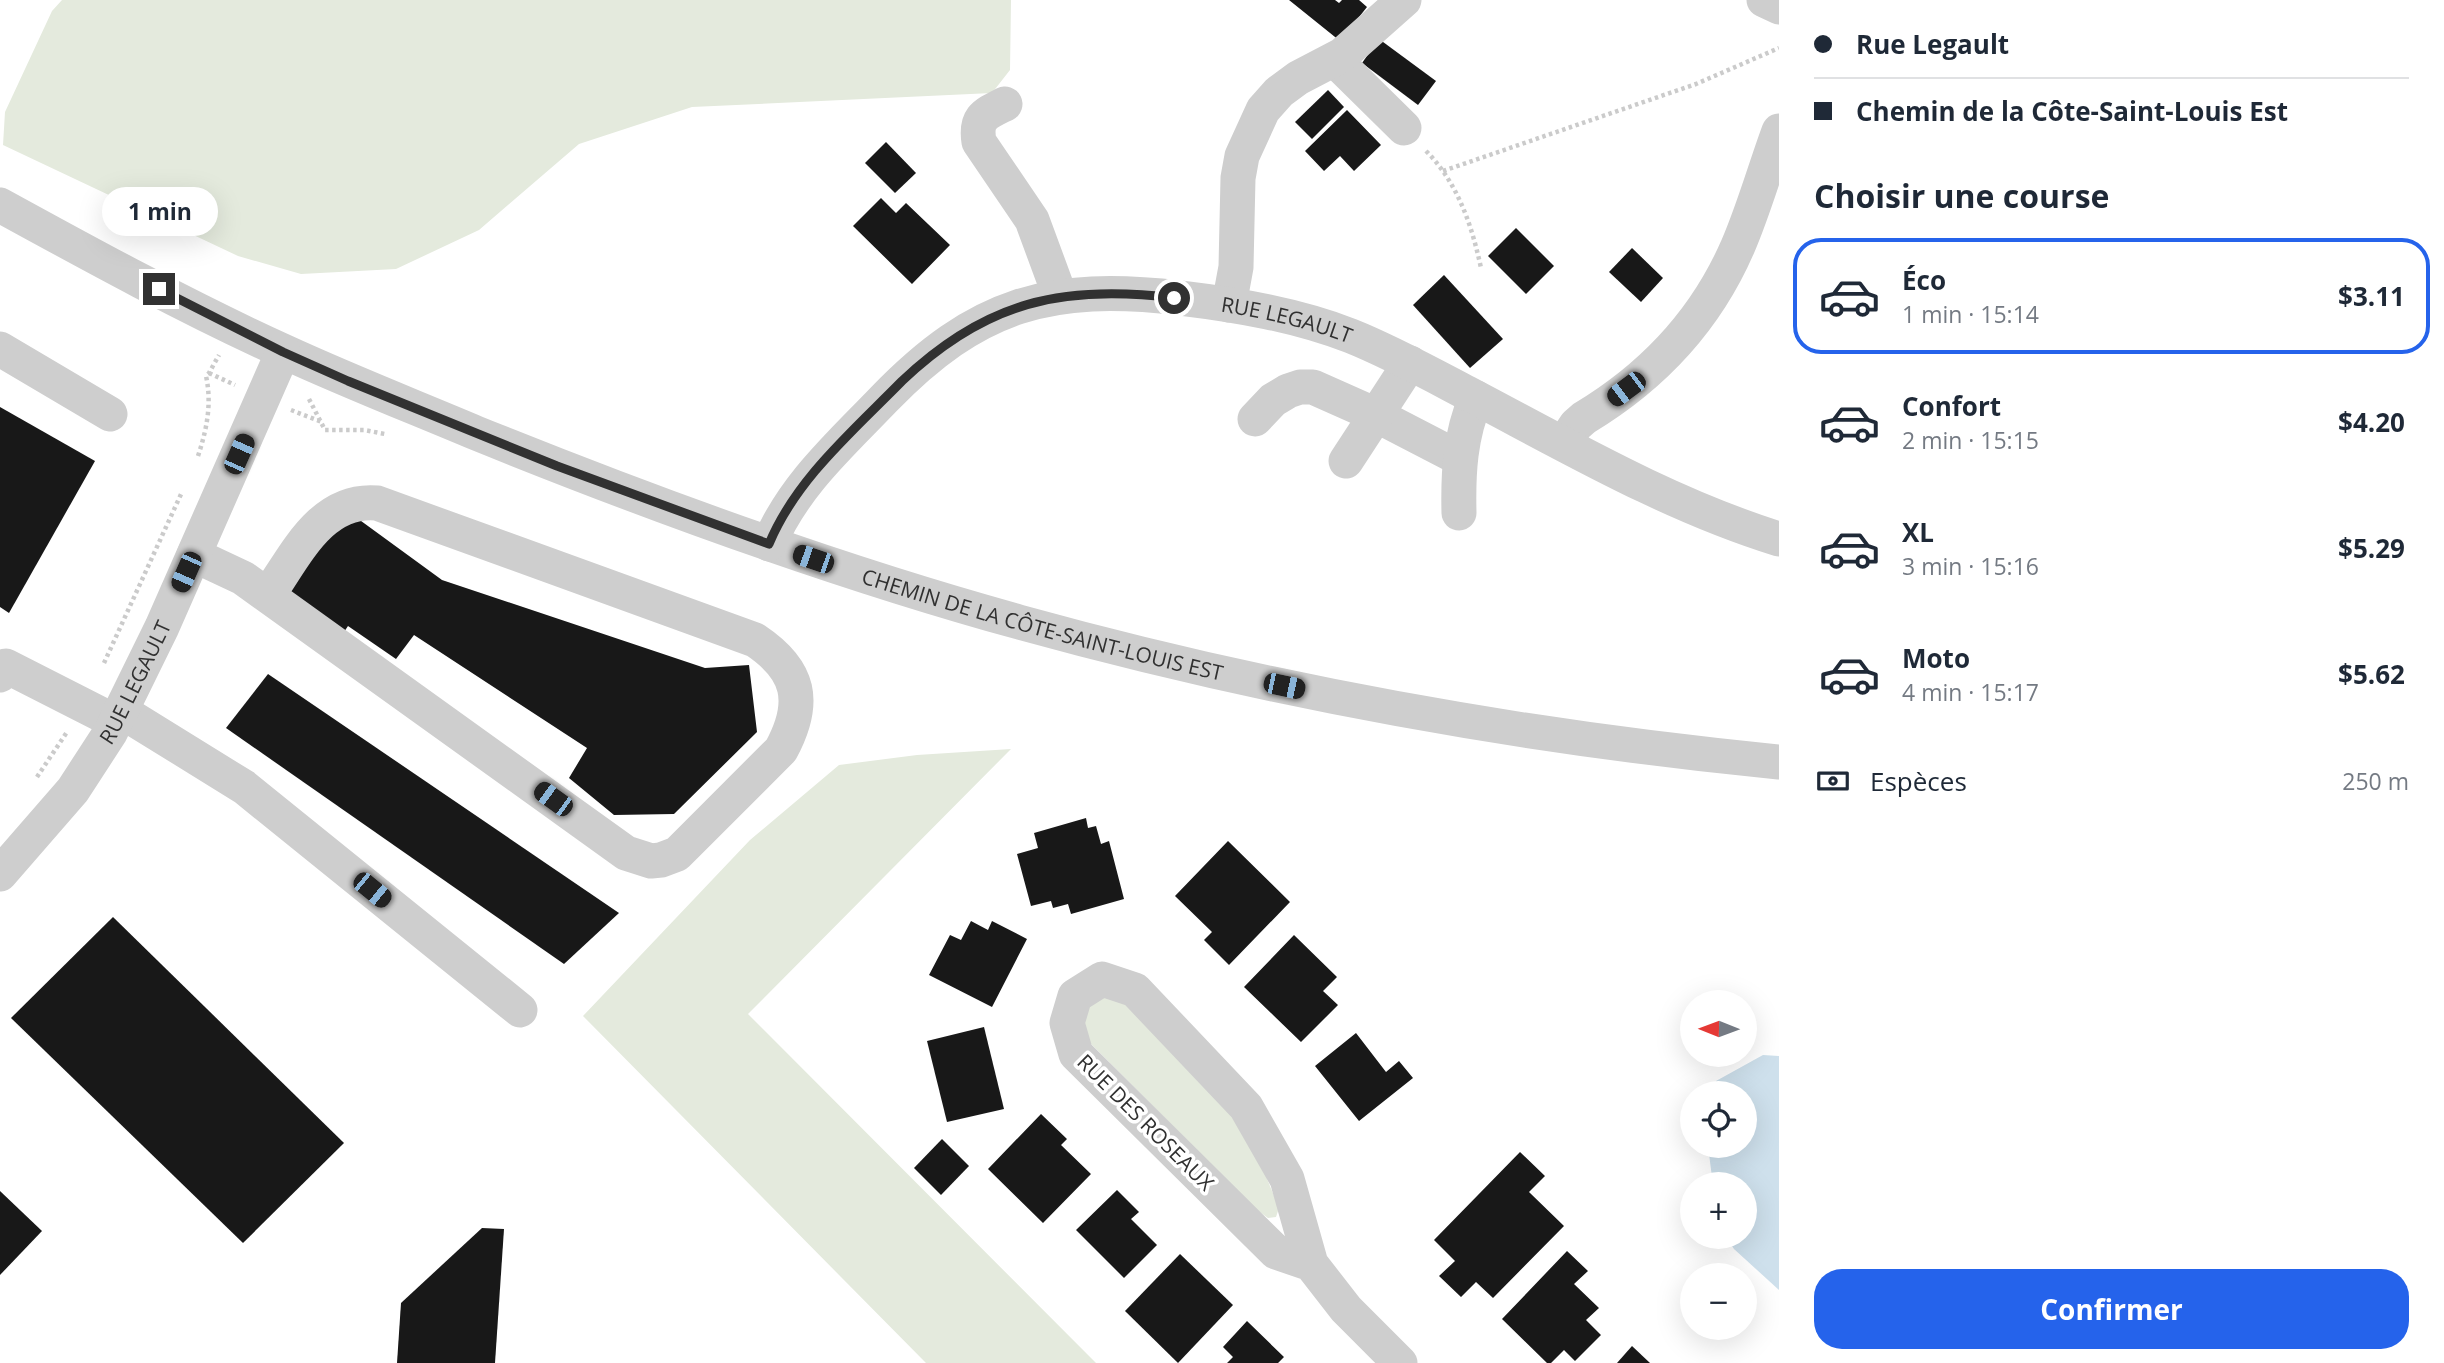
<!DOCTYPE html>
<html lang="fr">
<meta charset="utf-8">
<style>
body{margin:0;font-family:"Open Sans",sans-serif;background:#f2f2f3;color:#1f2937;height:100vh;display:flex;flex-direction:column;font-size:26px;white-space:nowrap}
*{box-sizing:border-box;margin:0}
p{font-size:23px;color:#747a83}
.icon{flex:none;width:38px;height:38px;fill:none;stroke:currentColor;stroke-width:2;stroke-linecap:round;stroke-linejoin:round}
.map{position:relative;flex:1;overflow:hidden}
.sheet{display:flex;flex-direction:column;background:#fff;width:665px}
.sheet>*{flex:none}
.banner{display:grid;align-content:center;height:154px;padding:0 35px;background:#fff}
.needle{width:46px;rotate:271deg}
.buttons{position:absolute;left:1680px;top:990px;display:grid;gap:14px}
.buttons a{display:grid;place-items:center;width:77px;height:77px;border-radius:50%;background:#fff;box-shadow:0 7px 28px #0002;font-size:35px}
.end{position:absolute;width:32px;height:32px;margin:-16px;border:9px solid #313131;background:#fff;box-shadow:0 0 0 4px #fff}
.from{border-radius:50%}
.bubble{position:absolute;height:49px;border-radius:24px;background:#fff;box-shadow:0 7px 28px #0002;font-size:23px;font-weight:700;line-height:49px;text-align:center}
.car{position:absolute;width:21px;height:42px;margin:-21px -10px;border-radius:9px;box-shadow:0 0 5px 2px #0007;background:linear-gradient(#222 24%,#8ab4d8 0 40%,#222 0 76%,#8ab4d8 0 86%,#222 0)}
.banner b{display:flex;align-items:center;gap:24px;height:66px;font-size:26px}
.banner b+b{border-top:2px solid #e0e1e3}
.banner i{width:18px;height:18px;background:#1f2937}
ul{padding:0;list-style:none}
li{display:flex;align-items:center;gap:21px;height:116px;margin:0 14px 10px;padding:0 21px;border:4px solid transparent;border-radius:28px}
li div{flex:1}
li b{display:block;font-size:26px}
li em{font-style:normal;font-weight:700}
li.current{border-color:#2563eb}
li>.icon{width:63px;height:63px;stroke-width:1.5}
h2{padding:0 35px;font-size:32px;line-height:84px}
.pay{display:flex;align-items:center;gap:18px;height:77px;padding:0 35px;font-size:26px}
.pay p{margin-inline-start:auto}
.primary-button{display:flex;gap:14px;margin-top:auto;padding:14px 35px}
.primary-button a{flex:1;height:80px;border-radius:28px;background:#2563eb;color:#fff;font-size:28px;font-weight:700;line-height:80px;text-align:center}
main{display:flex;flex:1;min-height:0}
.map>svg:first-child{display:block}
</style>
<main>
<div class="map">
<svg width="1779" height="1363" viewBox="0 0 1779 1363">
<rect width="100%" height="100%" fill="#fff"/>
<g fill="#e4eadd">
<path d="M 62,0 L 1011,0 L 1010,70 L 992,93 L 692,107 L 579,144 L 479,230 L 396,269 L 301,274 L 238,256 L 3,145 L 5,112 L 52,11 Z"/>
<path d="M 1011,749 L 748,1014 L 1096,1363 L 926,1363 L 583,1016 L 750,840 L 839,765 L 917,755 Z"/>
<path d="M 1114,996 L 1131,1006 L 1230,1113 L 1261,1164 L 1279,1208 L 1276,1217 L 1268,1218 L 1257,1210 L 1090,1043 L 1081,1020 C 1088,1002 1095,997 1114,996 Z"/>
</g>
<path fill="#cee0ec" d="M 1763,1055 L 1779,1056 L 1779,1290 L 1734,1249 L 1726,1237 L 1745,1237 L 1745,1185 L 1713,1185 L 1708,1146 L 1745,1146 L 1745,1094 L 1714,1094 L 1716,1081 Z"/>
<g fill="#181818">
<path d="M 1289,0 L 1335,0 L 1339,3 L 1342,0 L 1359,0 L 1367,7 L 1340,41 Z"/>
<path d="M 1379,39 L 1436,81 L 1418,105 L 1362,63 Z"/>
<path d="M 1328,90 L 1344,107 L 1312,139 L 1295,122 Z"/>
<path d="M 1347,110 L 1381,145 L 1354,171 L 1340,156 L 1324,171 L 1305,151 Z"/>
<path d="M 886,142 L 916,173 L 895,193 L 865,163 Z"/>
<path d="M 881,198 L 896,213 L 906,203 L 950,245 L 912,284 L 853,226 Z"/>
<path d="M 1516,228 L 1554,266 L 1526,294 L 1488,256 Z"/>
<path d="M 1632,248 L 1663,278 L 1641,302 L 1609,272 Z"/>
<path d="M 1444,275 L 1503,339 L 1470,368 L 1413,305 Z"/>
<path d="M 0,407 L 95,461 L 9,613 L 0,607 Z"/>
<path d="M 346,510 L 442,580 L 705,668 L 749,665 L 757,732 L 674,814 L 614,815 L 569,778 L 587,748 L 414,635 L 396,659 L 348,626 L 342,635 L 285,592 Z"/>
<path d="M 268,674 L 619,913 L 564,964 L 226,728 Z"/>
<path d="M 1086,818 L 1088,828 L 1096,826 L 1101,844 L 1109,841 L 1124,899 L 1071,914 L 1068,904 L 1053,908 L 1051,901 L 1031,906 L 1017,854 L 1038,848 L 1034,833 Z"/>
<path d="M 1228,841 L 1290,902 L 1229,965 L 1204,940 L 1212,932 L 1175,896 Z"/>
<path d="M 113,917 L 344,1143 L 243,1243 L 11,1018 Z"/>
<path d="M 971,921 L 988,930 L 992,921 L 1027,939 L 992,1007 L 929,975 L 950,935 L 961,940 Z"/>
<path d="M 1294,935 L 1337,977 L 1323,991 L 1338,1005 L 1301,1042 L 1244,987 Z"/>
<path d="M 984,1027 L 1004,1109 L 947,1122 L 927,1041 Z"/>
<path d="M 1356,1033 L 1386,1072 L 1399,1061 L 1413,1078 L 1359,1121 L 1315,1066 Z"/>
<path d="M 1041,1114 L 1067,1139 L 1061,1145 L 1091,1174 L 1043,1223 L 988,1169 Z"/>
<path d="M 942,1139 L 969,1166 L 941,1195 L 914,1168 Z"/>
<path d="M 1520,1152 L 1545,1176 L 1529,1192 L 1564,1226 L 1493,1298 L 1476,1282 L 1461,1297 L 1439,1276 L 1455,1261 L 1434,1240 Z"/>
<path d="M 1117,1190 L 1139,1212 L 1131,1219 L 1157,1245 L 1124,1278 L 1076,1230 Z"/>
<path d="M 0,1191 L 42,1231 L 0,1275 Z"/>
<path d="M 482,1228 L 504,1229 L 495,1363 L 397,1363 L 401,1303 Z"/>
<path d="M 1567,1251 L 1588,1271 L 1574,1284 L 1599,1308 L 1586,1320 L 1601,1335 L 1575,1361 L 1564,1350 L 1551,1363 L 1547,1363 L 1502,1319 Z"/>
<path d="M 1180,1254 L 1233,1305 L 1178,1363 L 1125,1311 Z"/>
<path d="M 1247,1321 L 1284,1357 L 1278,1363 L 1227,1363 L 1233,1357 L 1223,1347 Z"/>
<path d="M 1632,1346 L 1650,1363 L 1617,1363 Z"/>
</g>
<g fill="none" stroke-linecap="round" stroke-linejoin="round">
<g stroke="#cbcbcb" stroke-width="4.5" stroke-dasharray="3.5 3.5" stroke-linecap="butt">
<path d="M 1426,151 C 1458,183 1472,226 1481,268"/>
<path d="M 1443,171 L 1696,84 L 1779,48"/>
<path d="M 209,373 L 235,385"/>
<path d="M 309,399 L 325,430 L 364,430 L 385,434"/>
<path d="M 291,410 L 322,422"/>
<path d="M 198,456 C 207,429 212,403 206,376 L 209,373 L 219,355"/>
<path d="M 104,663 L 182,492"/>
<path d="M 37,777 L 67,732"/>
</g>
<g stroke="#cecece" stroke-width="35">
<path d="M 1764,0 L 1779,7"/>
<path d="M 1335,60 L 1404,128"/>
<path d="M 1005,104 C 985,114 975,117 979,142 L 1032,220 L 1060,296"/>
<path id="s1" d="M 0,205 C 93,256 188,308 285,352 C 348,381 412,406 476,433 C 654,505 834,571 1019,622 C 1268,691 1523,737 1779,762"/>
<path d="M 1229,305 L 1236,267 L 1238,178 L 1242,156 L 1263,110 L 1279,92 L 1298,78 L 1342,55 L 1404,0"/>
<path d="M 0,349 L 110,414"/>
<path d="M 1255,419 L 1273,400 L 1288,391 L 1300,387 L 1313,387 L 1376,415 L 1459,458"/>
<path d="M 1564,443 L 1576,425 L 1584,418 C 1652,377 1706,320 1738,246 C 1754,209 1765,169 1779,131"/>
<path d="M 1346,461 L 1410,363"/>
<path d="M 1459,513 C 1458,472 1460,436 1476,398"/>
<path id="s2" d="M 769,544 C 794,485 841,444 884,399 C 977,303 1050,283 1180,298 C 1238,305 1297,315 1351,336 C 1391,352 1429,373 1467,393 C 1568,446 1669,505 1779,539"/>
<path d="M 194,555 L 243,578 L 626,853 L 651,861 L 661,860 L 677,854 L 781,750 C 807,702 800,670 755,640 L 377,503 C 321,498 296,555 268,595"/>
<path d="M 0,675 L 6,666 L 116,722"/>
<path d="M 121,711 L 244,787 L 520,1010"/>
<path id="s3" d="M 0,874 L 73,790 L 110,733 L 162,627 L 283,352"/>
<path d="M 1311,1264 L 1276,1252 L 1076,1054 L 1067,1023 L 1075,996 L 1102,979 L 1135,990 L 1246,1107 L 1287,1179 L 1311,1264 L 1346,1309 L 1400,1363"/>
</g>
</g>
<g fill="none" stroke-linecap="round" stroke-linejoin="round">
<path stroke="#313131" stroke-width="9" d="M 159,289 L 283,352 L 348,381 L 557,466 L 769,544 C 796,479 853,431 902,381 C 985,302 1062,284 1174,298"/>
</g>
<g text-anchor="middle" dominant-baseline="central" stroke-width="7" stroke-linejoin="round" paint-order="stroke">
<g font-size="21" fill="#313131" stroke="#fff">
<text stroke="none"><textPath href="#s2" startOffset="623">RUE LEGAULT</textPath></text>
<text stroke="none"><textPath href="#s1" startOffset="1127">CHEMIN DE LA CÔTE-SAINT-LOUIS EST</textPath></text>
<text stroke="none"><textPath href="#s3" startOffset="236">RUE LEGAULT</textPath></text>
<text transform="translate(1146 1122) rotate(45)">RUE DES ROSEAUX</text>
</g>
</g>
</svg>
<div class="buttons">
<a><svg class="needle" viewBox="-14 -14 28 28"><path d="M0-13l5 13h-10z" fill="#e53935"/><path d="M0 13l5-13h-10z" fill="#747a83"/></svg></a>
<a><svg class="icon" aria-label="locate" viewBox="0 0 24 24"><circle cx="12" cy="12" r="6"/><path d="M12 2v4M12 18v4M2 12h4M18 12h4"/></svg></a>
<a>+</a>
<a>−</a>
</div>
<i class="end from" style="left:1174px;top:298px"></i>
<i class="end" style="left:159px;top:289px"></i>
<div class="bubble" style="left:102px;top:187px;width:116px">1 min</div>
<i class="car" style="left:1626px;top:389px;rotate:233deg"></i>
<i class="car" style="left:239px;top:454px;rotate:24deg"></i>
<i class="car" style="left:813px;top:559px;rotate:289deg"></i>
<i class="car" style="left:186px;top:572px;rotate:204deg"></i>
<i class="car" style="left:1284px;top:686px;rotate:102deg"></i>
<i class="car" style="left:553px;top:799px;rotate:306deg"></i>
<i class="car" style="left:372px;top:890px;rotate:129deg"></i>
</div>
<section class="sheet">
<div class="banner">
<b><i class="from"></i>Rue Legault</b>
<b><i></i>Chemin de la Côte-Saint-Louis Est</b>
</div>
<h2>Choisir une course</h2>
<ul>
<li class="current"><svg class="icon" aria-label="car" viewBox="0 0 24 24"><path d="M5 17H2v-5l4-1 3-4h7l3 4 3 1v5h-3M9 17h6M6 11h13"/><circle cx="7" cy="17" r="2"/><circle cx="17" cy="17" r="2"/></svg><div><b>Éco</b><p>1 min · 15:14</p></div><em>$3.11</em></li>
<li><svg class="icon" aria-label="car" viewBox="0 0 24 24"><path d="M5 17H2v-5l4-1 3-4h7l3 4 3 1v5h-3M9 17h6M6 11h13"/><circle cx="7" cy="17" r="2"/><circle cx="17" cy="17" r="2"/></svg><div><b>Confort</b><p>2 min · 15:15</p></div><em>$4.20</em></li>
<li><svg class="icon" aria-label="car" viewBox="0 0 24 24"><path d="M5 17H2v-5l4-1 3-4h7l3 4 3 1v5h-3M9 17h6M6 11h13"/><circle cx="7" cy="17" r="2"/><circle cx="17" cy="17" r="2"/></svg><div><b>XL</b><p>3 min · 15:16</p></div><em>$5.29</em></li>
<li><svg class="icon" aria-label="car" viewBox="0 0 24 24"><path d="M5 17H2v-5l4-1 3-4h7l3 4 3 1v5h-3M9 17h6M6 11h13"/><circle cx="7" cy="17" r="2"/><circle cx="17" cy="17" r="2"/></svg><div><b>Moto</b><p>4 min · 15:17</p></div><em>$5.62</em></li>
</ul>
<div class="pay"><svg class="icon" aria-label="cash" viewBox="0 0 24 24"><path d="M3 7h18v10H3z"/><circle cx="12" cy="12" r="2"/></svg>Espèces<p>250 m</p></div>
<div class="primary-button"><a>Confirmer</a></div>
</section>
</main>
